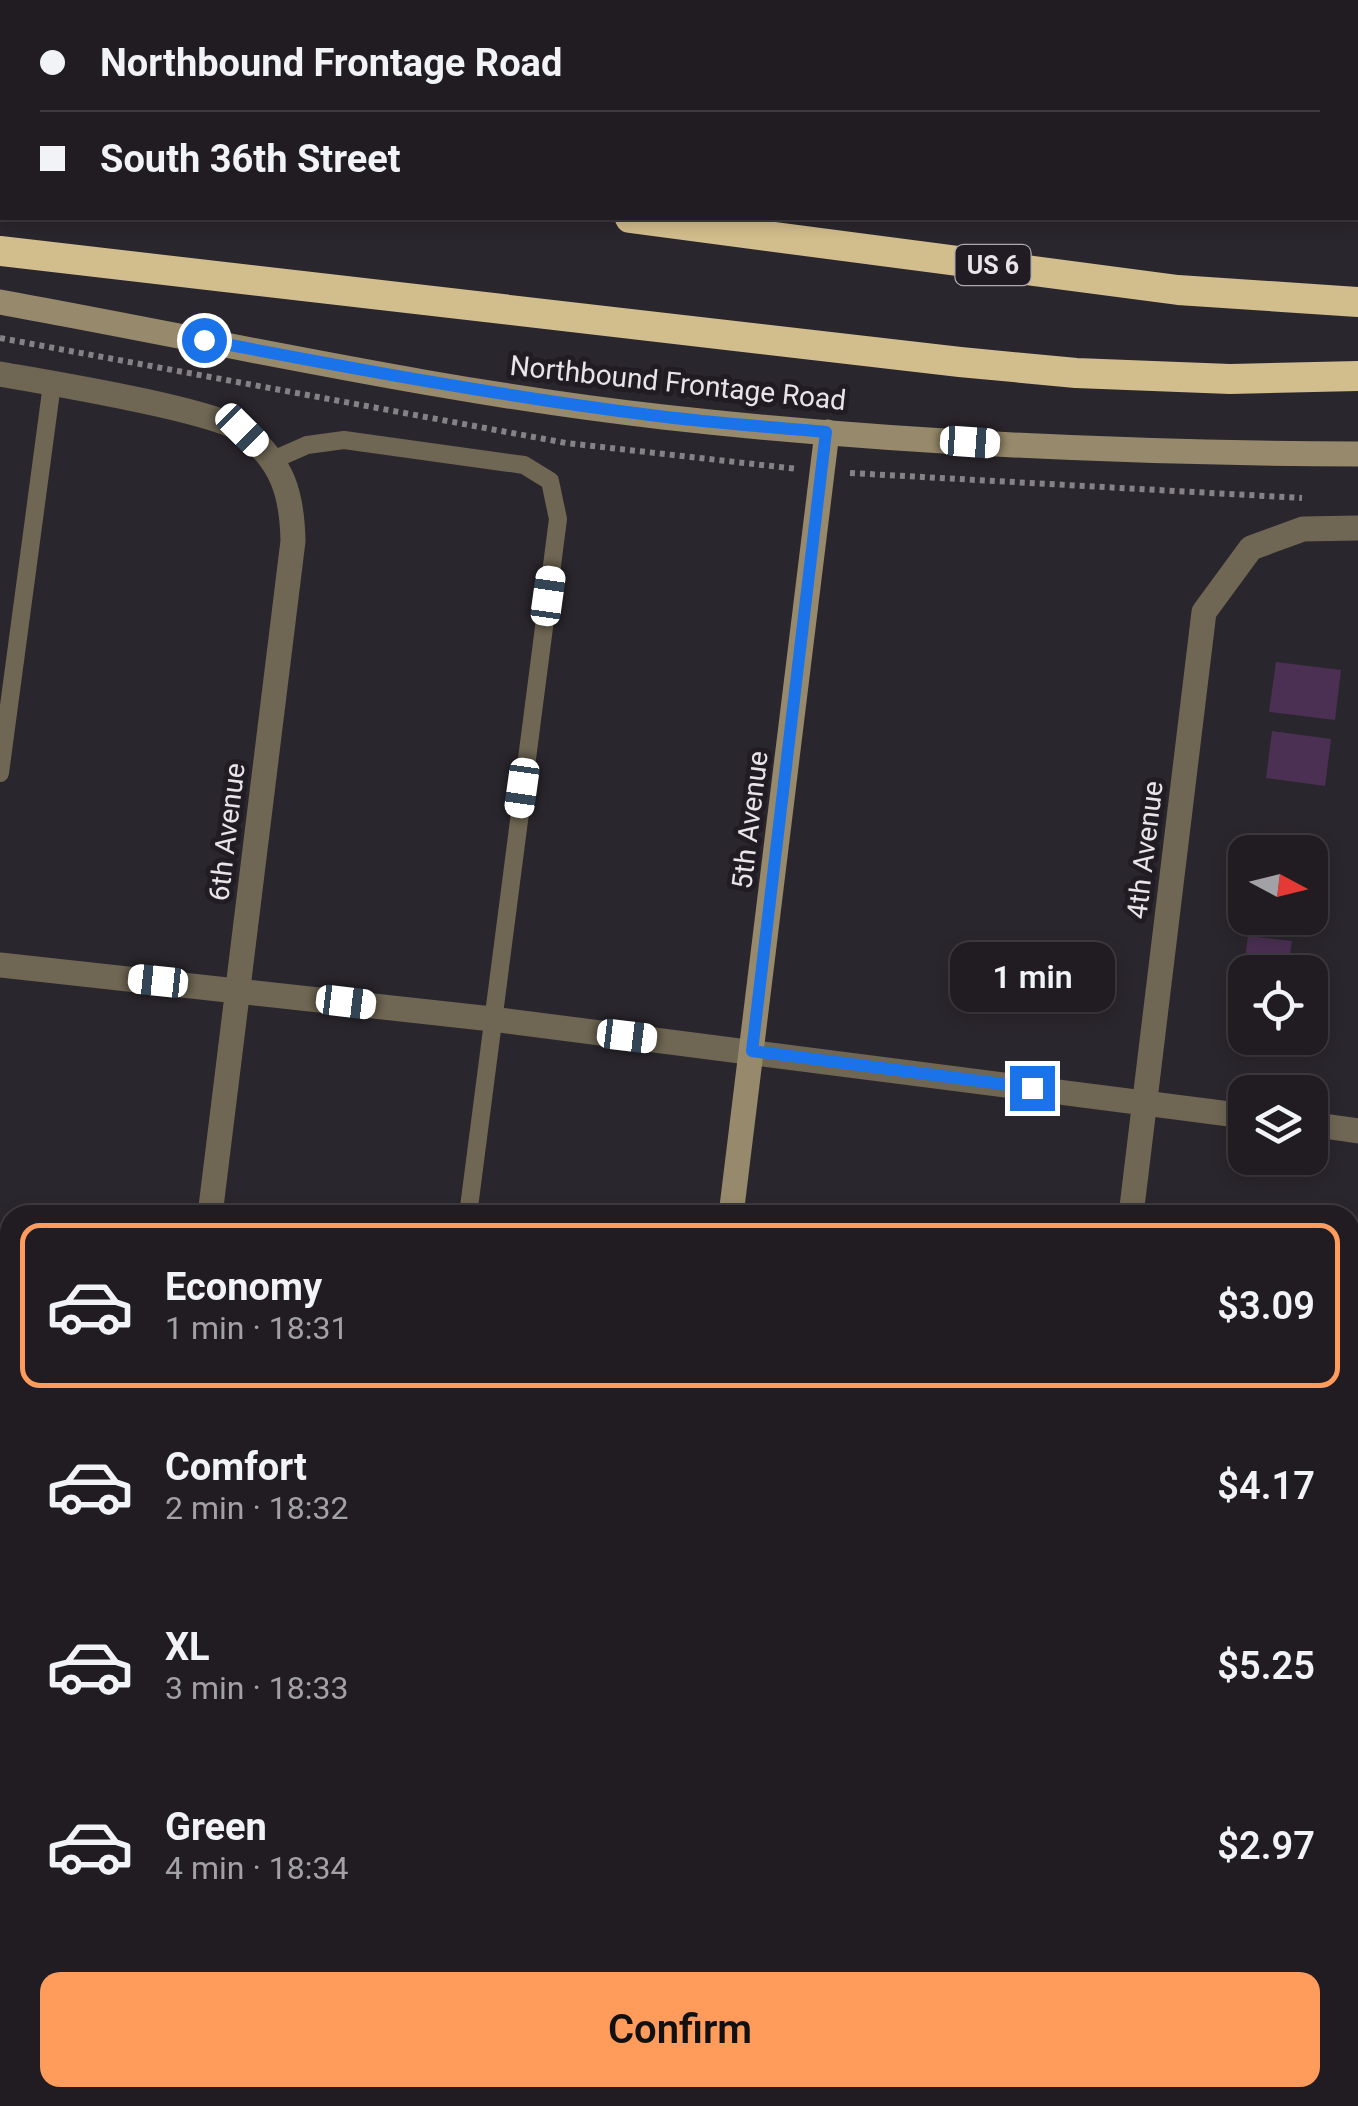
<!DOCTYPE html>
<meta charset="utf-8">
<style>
body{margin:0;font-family:Roboto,sans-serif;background:#2d292f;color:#f1f3f6;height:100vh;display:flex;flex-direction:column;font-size:38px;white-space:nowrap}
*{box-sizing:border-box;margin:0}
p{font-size:32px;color:#a2a1a5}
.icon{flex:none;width:55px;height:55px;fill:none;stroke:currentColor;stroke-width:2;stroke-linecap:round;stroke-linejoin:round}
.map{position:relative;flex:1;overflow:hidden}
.side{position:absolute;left:0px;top:1205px;width:1360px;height:902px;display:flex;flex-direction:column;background:#201c22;border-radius:30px 30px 0 0;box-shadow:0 5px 15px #0003,0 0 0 2px #3d3a40}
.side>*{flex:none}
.guide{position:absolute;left:0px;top:0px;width:1360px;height:220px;box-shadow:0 5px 15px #0003,0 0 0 2px #3d3a40;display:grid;align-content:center;height:220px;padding:0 40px;background:#201c22}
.needle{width:65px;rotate:97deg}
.fabs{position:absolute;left:1228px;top:835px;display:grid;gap:20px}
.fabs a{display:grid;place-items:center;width:100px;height:100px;border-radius:20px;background:#201c22;box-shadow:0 5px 15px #0003,0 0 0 2px #3d3a40;font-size:50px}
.end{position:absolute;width:45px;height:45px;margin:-22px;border:12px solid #1a73e8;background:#fff;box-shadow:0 0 0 5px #fff}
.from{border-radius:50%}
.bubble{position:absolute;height:70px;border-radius:20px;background:#201c22;box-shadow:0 5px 15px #0003,0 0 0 2px #3d3a40;font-size:32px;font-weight:600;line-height:70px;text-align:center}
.car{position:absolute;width:30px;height:60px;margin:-30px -15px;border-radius:12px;box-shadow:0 0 8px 2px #0007;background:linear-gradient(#fff 24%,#345 0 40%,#fff 0 76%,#345 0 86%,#fff 0)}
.guide b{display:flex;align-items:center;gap:35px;height:95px;font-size:38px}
.guide b+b{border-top:2px solid #3d3a40}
.guide i{width:25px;height:25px;background:#f1f3f6}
ul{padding:18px 0 0;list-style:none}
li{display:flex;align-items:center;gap:30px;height:165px;margin:0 20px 15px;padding:0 20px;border:5px solid transparent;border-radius:20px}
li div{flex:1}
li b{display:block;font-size:38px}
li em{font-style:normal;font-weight:600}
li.active{border-color:#ff9b5b}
li>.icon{width:90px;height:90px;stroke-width:1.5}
.action{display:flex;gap:20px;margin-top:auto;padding:20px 40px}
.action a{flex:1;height:115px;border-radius:20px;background:#ff9b5b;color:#111;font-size:40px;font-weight:600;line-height:115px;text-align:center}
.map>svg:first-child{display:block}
</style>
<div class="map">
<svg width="1358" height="2106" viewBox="0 0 1358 2106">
<rect width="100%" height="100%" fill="#2a262d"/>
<g fill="#4b3053">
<path d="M 1276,662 L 1341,670 L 1335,720 L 1269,712 Z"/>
<path d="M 1272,731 L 1331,739 L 1325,786 L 1266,778 Z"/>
<path d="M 1248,936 L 1292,941 L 1287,972 L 1243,972 Z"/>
<path d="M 1351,1521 L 1358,1522 L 1358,1565 L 1350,1563 Z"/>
<path d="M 1350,1765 L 1358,1765 L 1358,1825 L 1350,1824 Z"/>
<path d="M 894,2098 L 934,2098 L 933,2106 L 893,2106 Z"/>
</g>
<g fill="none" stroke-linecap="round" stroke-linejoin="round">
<g stroke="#858287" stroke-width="6" stroke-dasharray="5 5" stroke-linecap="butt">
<path d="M 0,338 L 566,443 L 798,469"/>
<path d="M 850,473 L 1302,498"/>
</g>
<g stroke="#6f6653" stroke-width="18">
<path d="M 273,460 L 307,445 L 344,440 L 524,465 L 550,481 L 558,519 L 468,1215"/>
<path d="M 0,773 L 52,384"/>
<path d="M 1350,1368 L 1358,1301"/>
<path d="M 708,2098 L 712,2106"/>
<path d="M 361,2106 L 362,2098"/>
<path d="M 958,2106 L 962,2106"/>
<path d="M 1262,2106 L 1263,2098"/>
</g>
<g stroke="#6f6653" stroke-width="25">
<path d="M 0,374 C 45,382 218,410 246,433 C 283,464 292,494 293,541 L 210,1215"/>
<path d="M 0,965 L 492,1019 L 1245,1116"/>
<path d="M 1310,1124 L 1358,1131"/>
<path d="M 1131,1215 L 1204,612 L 1251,548 L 1303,529 L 1358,528"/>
<path d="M 1024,2106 L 1025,2098"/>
</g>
<g stroke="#97896b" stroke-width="25">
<path d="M 0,302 C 220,342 440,392 663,417 C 894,443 1126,453 1358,454"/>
<path d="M 731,1215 L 827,432"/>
<path d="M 0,2093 L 10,2094"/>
<path d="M 41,2098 L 110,2106"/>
<path d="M 622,2106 L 623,2098"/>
</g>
<g stroke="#d2bd8d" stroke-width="30">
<path d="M 122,0 L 141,2"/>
<path d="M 0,79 L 2,79"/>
<path d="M 0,118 L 2,119"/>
<path d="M 630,218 L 1178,290 L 1358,302"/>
<path d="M 0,251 L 960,362 L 1076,373 L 1230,379 L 1358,376"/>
</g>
</g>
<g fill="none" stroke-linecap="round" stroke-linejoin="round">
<path stroke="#1a73e8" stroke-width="12" d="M 204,340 C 355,369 506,397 658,416 C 714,423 771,427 826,432 L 752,1051 L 1032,1088"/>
</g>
<g text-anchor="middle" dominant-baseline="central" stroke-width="10" stroke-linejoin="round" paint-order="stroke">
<rect fill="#211c23" stroke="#aca9ae" stroke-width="2.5" x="955.5" y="245" width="75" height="40" rx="8"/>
<g font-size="25" font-weight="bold" fill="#e8e5e9">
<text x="993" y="265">US 6</text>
</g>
<g font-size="28" fill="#e8e5e9" stroke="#211c23">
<text transform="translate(678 383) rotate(6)">Northbound Frontage Road</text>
<text transform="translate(750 820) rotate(-83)">5th Avenue</text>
<text transform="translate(227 832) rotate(-83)">6th Avenue</text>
<text transform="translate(1145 850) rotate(-83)">4th Avenue</text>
</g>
</g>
</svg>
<div class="fabs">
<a><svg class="needle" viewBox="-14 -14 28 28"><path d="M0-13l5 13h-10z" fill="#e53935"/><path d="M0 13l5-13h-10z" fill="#a2a1a5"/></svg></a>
<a><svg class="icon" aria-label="locate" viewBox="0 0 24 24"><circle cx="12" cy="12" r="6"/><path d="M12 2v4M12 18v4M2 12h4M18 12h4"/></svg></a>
<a><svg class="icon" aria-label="layers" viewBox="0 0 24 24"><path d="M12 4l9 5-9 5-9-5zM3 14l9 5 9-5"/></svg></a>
</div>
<i class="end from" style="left:204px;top:340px"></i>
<i class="end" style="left:1032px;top:1088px"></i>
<div class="bubble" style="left:950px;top:942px;width:165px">1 min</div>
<i class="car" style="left:242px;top:430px;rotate:135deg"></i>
<i class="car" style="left:970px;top:442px;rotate:94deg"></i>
<i class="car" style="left:548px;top:596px;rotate:8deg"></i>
<i class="car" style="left:522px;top:788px;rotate:188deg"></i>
<i class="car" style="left:158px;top:981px;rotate:276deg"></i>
<i class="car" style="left:346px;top:1002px;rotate:97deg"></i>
<i class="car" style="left:627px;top:1036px;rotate:97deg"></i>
<div class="guide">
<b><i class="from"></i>Northbound Frontage Road</b>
<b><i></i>South 36th Street</b>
</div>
<section class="side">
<ul>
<li class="active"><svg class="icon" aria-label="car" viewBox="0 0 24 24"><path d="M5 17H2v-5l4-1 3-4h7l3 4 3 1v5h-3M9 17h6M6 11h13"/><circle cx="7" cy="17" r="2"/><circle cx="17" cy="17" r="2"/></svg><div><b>Economy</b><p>1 min · 18:31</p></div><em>$3.09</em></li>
<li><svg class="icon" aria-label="car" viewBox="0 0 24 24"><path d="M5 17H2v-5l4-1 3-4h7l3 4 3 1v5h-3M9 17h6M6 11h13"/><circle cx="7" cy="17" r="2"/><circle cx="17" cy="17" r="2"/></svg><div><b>Comfort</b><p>2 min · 18:32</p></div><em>$4.17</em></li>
<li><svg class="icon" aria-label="car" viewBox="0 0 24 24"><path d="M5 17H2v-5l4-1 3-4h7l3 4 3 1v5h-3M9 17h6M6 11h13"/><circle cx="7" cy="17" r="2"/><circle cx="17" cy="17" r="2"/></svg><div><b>XL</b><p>3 min · 18:33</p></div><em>$5.25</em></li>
<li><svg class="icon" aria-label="car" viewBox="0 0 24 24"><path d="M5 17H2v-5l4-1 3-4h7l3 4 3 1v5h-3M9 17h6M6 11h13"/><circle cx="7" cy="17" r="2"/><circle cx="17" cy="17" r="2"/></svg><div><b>Green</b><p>4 min · 18:34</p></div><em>$2.97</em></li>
</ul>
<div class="action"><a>Confirm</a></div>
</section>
</div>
